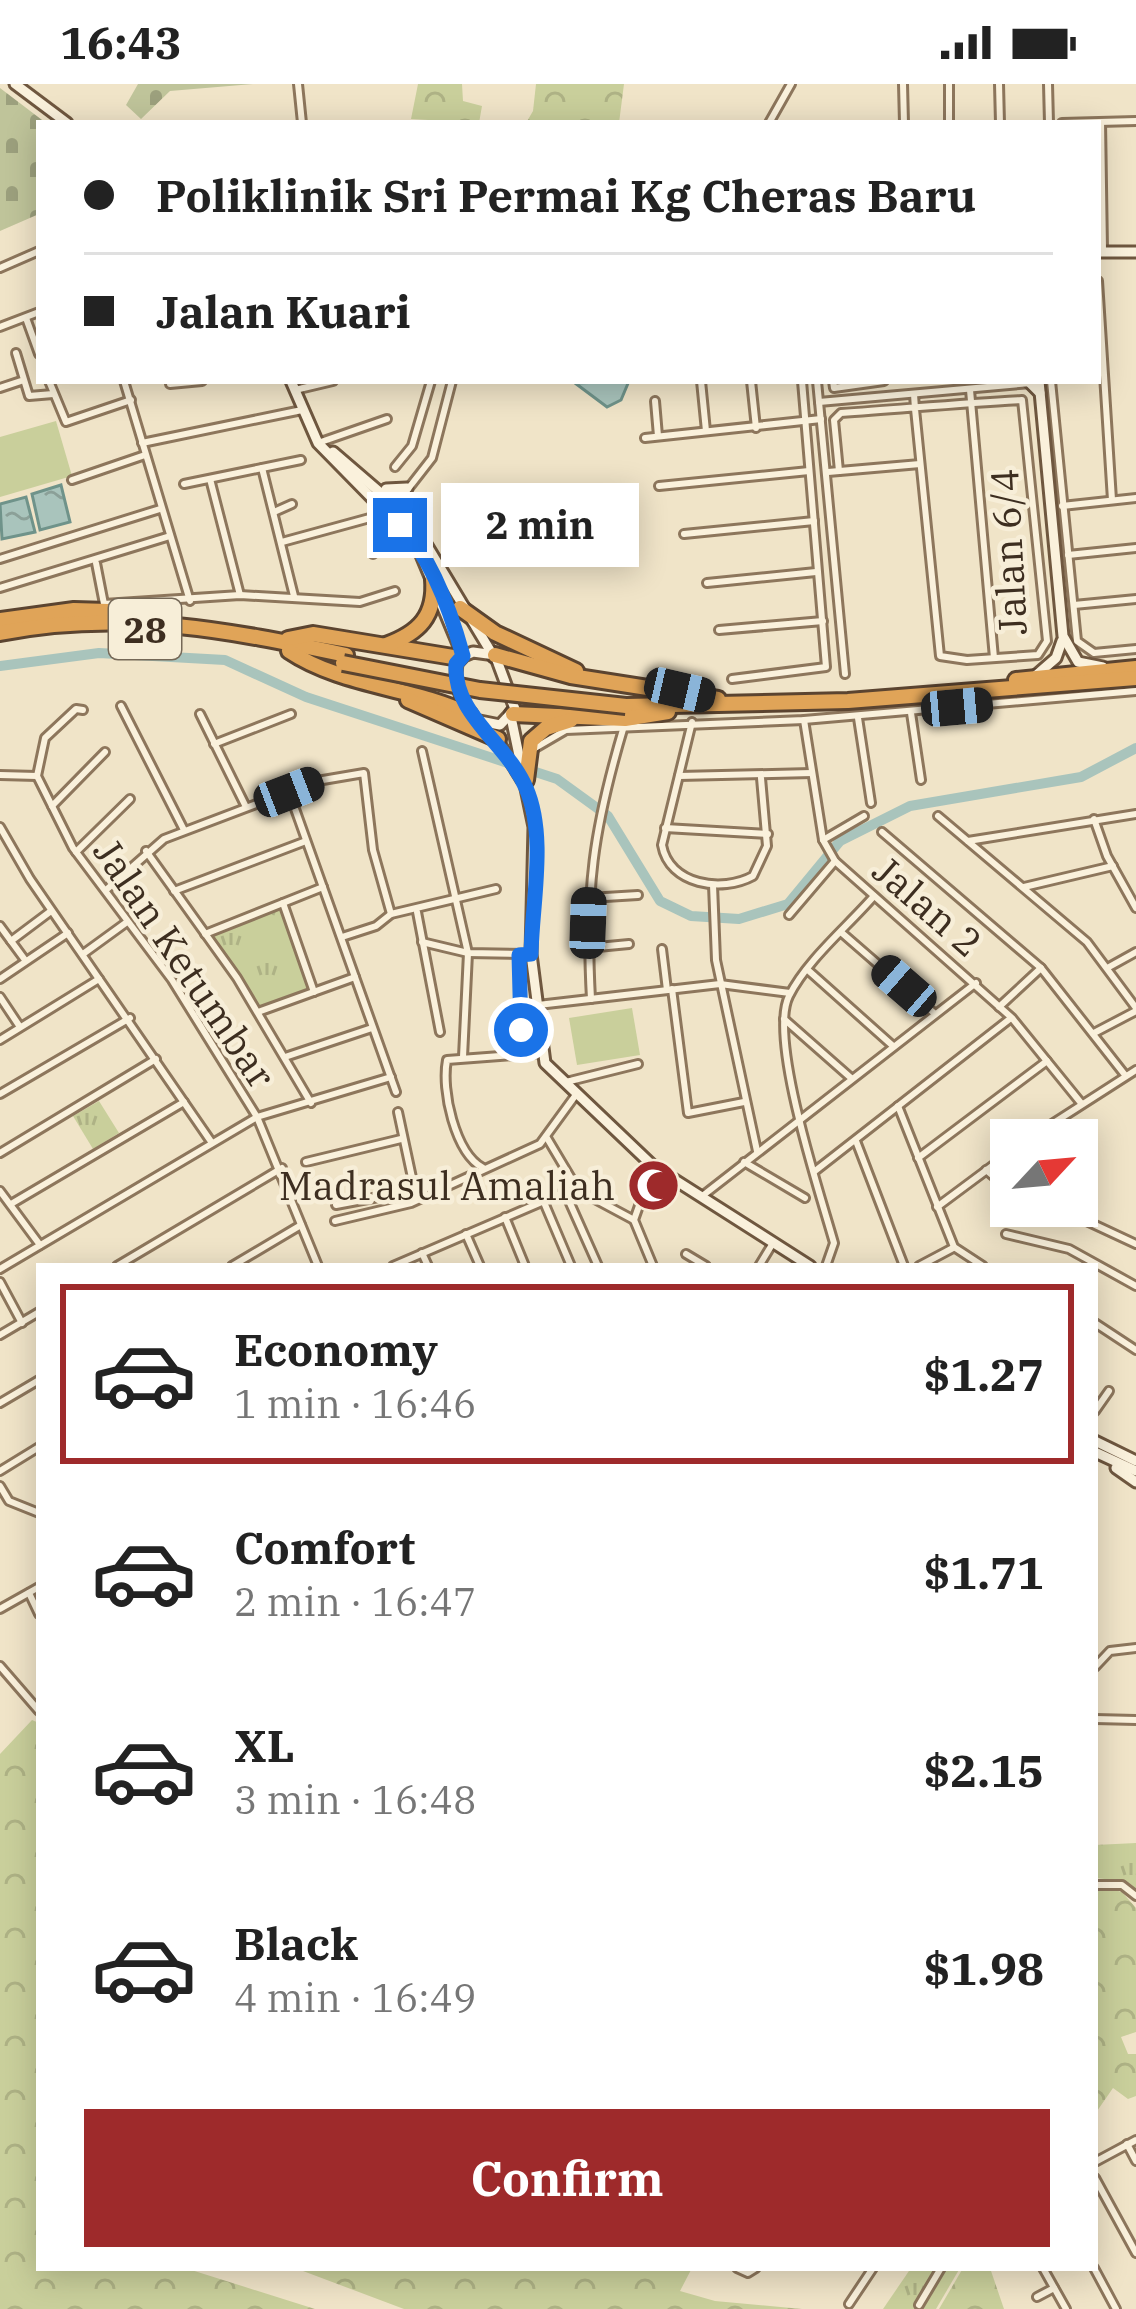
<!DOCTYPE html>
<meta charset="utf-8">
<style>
body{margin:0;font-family:"IBM Plex Serif",serif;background:#f6f6f6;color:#222;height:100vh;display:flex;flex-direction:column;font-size:45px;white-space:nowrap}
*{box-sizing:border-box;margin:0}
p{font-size:39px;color:#767676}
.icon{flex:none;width:66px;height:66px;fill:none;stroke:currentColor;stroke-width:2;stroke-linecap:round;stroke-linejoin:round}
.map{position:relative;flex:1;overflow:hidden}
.details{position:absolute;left:36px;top:1179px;width:1062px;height:1008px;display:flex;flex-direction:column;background:#fff;border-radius:0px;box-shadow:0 6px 30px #0003}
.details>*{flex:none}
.banner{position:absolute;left:36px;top:36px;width:1065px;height:264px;border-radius:0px;box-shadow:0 6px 30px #0003;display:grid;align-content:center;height:264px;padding:0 48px;background:#fff}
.needle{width:78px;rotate:64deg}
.buttons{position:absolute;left:990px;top:1035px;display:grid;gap:24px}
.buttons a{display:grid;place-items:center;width:108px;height:108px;border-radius:0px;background:#fff;box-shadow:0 6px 30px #0003;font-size:60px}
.end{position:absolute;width:54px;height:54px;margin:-27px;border:15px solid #1a73e8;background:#fff;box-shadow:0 0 0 6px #fff}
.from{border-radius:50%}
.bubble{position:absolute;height:84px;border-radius:0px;background:#fff;box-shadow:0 6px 30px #0003;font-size:39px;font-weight:700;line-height:84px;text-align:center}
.car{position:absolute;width:36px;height:72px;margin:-36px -18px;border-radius:15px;box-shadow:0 0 9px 3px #0007;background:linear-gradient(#222 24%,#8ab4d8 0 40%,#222 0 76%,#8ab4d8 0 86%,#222 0)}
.banner b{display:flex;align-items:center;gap:42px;height:114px;font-size:45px}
.banner b+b{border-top:3px solid #e0e0e0}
.banner i{width:30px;height:30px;background:#222}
ul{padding:21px 0 0;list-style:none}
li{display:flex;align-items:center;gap:36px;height:180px;margin:0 24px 18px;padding:0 24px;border:6px solid transparent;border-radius:0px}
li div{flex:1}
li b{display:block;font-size:45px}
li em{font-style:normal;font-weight:700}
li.on{border-color:#9e2a2b}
li>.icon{width:108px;height:108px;stroke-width:1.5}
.button{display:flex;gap:24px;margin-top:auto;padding:24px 48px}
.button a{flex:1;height:138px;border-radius:0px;background:#9e2a2b;color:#fff;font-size:48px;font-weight:700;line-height:138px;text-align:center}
.status{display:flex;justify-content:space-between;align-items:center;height:84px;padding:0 60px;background:#fff;direction:ltr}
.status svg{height:33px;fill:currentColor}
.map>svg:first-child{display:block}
</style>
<div class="status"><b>16:43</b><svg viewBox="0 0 49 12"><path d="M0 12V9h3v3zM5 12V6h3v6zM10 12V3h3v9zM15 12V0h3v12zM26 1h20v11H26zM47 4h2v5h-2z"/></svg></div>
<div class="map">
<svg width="1136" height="2225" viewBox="0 0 1136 2225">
<defs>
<pattern id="grass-tufts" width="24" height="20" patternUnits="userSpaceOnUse" patternTransform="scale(3)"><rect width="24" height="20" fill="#c9cf9b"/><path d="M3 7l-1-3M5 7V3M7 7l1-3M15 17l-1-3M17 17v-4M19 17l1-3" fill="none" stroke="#aeb285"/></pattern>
<pattern id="forest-crowns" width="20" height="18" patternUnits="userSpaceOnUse" patternTransform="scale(3)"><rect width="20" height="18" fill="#c9cf9b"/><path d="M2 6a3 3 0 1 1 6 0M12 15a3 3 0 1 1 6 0" fill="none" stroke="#aeb285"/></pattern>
<pattern id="cemetery-stones" width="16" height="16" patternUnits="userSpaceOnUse" patternTransform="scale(3)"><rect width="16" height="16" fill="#bfc49a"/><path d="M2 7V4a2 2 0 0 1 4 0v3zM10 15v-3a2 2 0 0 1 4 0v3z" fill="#9ca07d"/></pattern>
<pattern id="water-ripples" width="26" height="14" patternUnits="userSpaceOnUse" patternTransform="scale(3)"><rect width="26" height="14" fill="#a9c4bc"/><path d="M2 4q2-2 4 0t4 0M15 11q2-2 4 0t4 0" fill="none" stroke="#8ba098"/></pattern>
</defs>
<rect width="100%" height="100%" fill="#f0e4c8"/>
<g fill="url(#grass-tufts)">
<path d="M 283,824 L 314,908 L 258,928 L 209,853 Z"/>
<path d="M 99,1017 L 119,1049 L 93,1065 L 73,1032 Z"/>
<path d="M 1136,1759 L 1136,1807 L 1124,1797 L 1095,1794 L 1095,1761 Z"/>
<path d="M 911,2184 L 960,2184 L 936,2225 L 883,2225 Z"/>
</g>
<g fill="url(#forest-crowns)">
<path d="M 418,0 L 462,0 L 463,17 L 482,22 L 479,39 L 411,35 Z"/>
<path d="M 536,0 L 624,0 L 619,39 L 526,39 L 533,27 Z"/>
<path d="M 32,1636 L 39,1639 L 39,2184 L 185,2184 L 315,2225 L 0,2225 L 0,1670 Z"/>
<path d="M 1100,1802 L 1122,1808 L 1136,1824 L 1136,1948 L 1121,1953 L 1128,1970 L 1136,1970 L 1136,2012 L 1128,2015 L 1113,2004 L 1095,2030 L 1095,1805 Z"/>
<path d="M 295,2184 L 692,2184 L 680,2207 L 715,2217 L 802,2225 L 404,2225 Z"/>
<path d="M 963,2184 L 990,2184 L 1004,2225 L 939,2225 Z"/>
</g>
<g fill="url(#cemetery-stones)">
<path d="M 138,0 L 253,0 L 170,7 L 141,35 L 126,21 Z"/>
<path d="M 0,4 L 46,39 L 39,39 L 39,130 L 0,147 Z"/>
</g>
<g fill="#c9cf9b">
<path d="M 56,337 L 72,392 L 0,413 L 0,353 Z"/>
<path d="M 632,924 L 640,971 L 577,981 L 569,934 Z"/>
</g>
<g fill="url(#water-ripples)" stroke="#6f938a" stroke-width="3">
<path d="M 629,297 L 621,316 L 607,323 L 575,299 Z"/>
<path d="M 61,401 L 70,438 L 40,446 L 32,410 Z"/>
<path d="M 26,413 L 35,448 L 2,455 L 0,420 Z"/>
</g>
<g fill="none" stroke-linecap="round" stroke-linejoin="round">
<path stroke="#a9c4bc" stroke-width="10" d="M 0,582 L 99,569 L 225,576 L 306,613 L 557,695 L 608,732 L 660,817 L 691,832 L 739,835 L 788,820 L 840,757 L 910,722 L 1081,693 L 1136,664"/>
<defs>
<g id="street">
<path d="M 298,0 L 302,39"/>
<path d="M 903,0 L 904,39"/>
<path d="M 949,0 L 949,39"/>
<path d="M 999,0 L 1000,39"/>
<path d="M 1048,0 L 1049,39"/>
<path d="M 1101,38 L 1103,166"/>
<path d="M 769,39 L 791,0"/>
<path d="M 1062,39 L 1136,37"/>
<path d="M 0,184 L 39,167"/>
<path d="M 1098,197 L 1112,416"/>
<path d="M 26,234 L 39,270"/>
<path d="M 0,243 L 39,228"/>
<path d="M 16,269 L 29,312 L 53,310"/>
<path d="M 49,297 L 66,338 L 131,316"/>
<path d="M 124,297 L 190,517"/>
<path d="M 701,297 L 706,347"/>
<path d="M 751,297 L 756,344"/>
<path d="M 817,297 L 845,590"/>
<path d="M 833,297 L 834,304 L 884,297"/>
<path d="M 1051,297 L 1077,557 L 1094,569 L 1136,565"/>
<path d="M 170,300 L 202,297"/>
<path d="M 0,304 L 21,297"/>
<path d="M 295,306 L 333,297"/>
<path d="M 970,306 L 994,574"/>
<path d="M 655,317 L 658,352"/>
<path d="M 819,318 L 1031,299"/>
<path d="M 645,354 L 821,335"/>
<path d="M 142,359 L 302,326"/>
<path d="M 318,359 L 387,335"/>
<path d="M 395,383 L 412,362 L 431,297"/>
<path d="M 262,384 L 294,512"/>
<path d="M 839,387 L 834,336 L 841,329 C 901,325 962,319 1022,316 L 1047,557 L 1038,571 L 967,576 L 940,572 L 915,325 L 914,310"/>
<path d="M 828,388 L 920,380"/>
<path d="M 210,395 L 240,511"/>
<path d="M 72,396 L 145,371"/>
<path d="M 184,400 L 301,376"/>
<path d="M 659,402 L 809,387"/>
<path d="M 397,419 L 432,374 L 452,297"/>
<path d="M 1062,422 L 1136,414"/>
<path d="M 274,428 L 292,420"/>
<path d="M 684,450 L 814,437"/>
<path d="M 282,458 L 388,429"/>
<path d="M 373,470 L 380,453 L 400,441"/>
<path d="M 1068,471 L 1136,464"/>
<path d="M 0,475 L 160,425"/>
<path d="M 96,479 L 104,520 L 240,511 L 360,518 L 395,507"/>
<path d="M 707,499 L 816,488"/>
<path d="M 0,504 L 170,452"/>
<path d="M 1074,521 L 1136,515"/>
<path d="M 719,546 L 823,537"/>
<path d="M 732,595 L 826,583 L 802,297"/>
<path d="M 121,622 L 184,746"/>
<path d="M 83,626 L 76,625 L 45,654 L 37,692 L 73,764 L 172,896 L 257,1033 L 318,1182"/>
<path d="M 911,629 L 921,696"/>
<path d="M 200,630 L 246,723"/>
<path d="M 858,634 L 871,719"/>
<path d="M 804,636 L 823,756 L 835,777 L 1012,934 L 1081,1019"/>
<path d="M 692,638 L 662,761 C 669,801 722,809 753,792 L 767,762 L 761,694"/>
<path d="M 214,660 L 291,630"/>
<path d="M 422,667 L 468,869 L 463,973"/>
<path d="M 530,667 L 566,646 L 804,636 L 1136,607"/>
<path d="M 0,691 L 37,692"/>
<path d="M 679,692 L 812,689"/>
<path d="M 289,708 L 396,1008"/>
<path d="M 52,722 L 105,668"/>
<path d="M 938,732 L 1087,858 L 1136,924"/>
<path d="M 1094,735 L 1107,772 L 1136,824"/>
<path d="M 0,743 L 30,795 L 212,1059"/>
<path d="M 665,744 L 768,750"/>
<path d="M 882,748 L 1041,884 L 1125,991"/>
<path d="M 823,756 L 864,732"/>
<path d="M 968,757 L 1136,730"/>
<path d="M 146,767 L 237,894 L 311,1019"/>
<path d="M 76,768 L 130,715"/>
<path d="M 713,801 L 716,876 L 757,1067"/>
<path d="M 1024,803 L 1113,782"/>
<path d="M 106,806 L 164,755 L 317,697 L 364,689 L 373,766 L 391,830"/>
<path d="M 174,807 L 306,757"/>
<path d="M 589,814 L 638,811"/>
<path d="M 283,819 L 314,908"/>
<path d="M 417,828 L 440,948"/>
<path d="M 789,831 L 835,777"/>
<path d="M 0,842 L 25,876"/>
<path d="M 842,849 L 934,929"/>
<path d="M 205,850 L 323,803"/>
<path d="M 342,853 L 376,842 L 391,830 L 496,805"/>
<path d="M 11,857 L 51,827"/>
<path d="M 422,858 L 468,869 L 531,870"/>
<path d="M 587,864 L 629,860"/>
<path d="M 662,865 L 667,906"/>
<path d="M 83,870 L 127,838"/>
<path d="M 519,871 L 521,946 L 538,947"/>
<path d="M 1109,883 L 1136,868"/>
<path d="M 809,887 L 893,962"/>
<path d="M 0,895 L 68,849"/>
<path d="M 672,905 L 688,1029 L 744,1018"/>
<path d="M 0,913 L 20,943"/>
<path d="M 591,915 C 585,806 593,746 624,642"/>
<path d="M 538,921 L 720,900 L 790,909"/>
<path d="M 999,923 L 1041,884"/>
<path d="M 258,928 L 355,893"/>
<path d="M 784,935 L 851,994"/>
<path d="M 1094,949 L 1136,927"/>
<path d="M 0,956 L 99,895"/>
<path d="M 285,973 L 372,944"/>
<path d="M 566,998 L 638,980"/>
<path d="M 0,1010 L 130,934"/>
<path d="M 898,1022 L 954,1163 L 983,1182"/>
<path d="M 398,1028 L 414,1103"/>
<path d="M 547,1054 L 578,1106 L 634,1136"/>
<path d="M 1027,1056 L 1136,986"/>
<path d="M 856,1057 L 904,1182"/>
<path d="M 0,1069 L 156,975"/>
<path d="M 918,1074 L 1047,977"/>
<path d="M 306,1078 L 401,1055"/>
<path d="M 744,1078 L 805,1114"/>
<path d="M 483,1084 C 455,1069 441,1006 447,976 L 542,969"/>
<path d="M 986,1086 L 1011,1107"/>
<path d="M 815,1087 L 1011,934"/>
<path d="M 0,1107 L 40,1161"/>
<path d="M 701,1113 L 976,899"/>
<path d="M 543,1116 L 571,1182"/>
<path d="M 11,1120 L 184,1018"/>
<path d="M 336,1121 L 437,1102"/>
<path d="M 1035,1122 L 1063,1126 L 1136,1160"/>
<path d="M 937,1123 L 1011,1068"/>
<path d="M 505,1133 L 525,1182"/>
<path d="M 335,1137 L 411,1119 L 540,1060 L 575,1012"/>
<path d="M 466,1150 L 480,1182"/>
<path d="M 1006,1150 L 1069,1165 L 1136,1202"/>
<path d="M 422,1169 L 428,1182"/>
<path d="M 686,1170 L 706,1182"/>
<path d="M 117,1182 L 282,1084"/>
<path d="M 232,1182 L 301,1141"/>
<path d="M 393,1182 L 565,1108 L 598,1182"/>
<path d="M 653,1182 L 634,1136 L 653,1082"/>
<path d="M 759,1182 L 773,1159"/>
<path d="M 826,1182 L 834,1159 C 820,1109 768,954 789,912 C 807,876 847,843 874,812"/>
<path d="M 919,1182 L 953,1164"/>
<path d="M 0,1185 L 257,1033 L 391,993"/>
<path d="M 0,1198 L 22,1239"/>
<path d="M 1095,1239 L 1136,1266"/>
<path d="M 0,1251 L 39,1228"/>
<path d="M 0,1319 L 39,1296"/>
<path d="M 1095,1327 L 1109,1307"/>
<path d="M 0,1387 L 39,1363"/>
<path d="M 0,1402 L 9,1417 L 39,1429"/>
<path d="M 29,1509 L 39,1530"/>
<path d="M 0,1525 L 39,1503"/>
<path d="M 0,1582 L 39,1627"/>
<path d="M 1095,1583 L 1110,1567 L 1136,1564"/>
<path d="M 1095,1635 L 1136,1636"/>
<path d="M 1095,1801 L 1122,1801 L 1136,1812"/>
<path d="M 1127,2060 L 1136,2077"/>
<path d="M 1095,2078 L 1136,2056"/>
<path d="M 1095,2094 L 1136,2169"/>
<path d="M 737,2184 L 748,2189 L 756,2184"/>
<path d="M 1043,2184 L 1066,2225"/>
<path d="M 1094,2184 L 1116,2225"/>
<path d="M 1037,2213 L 1054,2204"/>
<path d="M 849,2220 L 873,2184"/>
<path d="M 919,2221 L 941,2184"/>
</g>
<g id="secondary">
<path d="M 15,0 L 67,39"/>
<path d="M 1098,168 L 1136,168"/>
<path d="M 291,297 L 318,359 L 416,459 L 463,572"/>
<path d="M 1028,297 L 1040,309"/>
<path d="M 1039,297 L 1063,552 L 1078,578 L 1103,583"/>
<path d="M 333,368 L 411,435 L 491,568"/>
<path d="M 386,405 L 407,404"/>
<path d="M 473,568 L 495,571 L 515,625 L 500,641 L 475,636 C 461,620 451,594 459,574 Z"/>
<path d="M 1033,594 L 1056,574 L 1062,557"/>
<path d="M 511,633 L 534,743 L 531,870 L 545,979 L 653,1082 L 810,1182"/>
<path d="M 496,654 L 522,696"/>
<path d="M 1095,1357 L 1136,1377"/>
<path d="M 1095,1368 L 1136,1387"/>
<path d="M 1116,1384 L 1136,1398"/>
</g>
<g id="highway">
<path d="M 460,524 L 495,549 L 576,587"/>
<path d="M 0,536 L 74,526 L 142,528"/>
<path d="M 0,549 C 120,525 229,546 346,571"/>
<path d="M 288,555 L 313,550 L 459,574"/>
<path d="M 386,561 C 419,549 436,532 433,495"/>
<path d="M 289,567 C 341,602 413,603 470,631"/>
<path d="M 495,571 L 571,592 L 718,615"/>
<path d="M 1016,596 L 1136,584"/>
<path d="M 408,616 L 498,655"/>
<path d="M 626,622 L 848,617 L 1136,594"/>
<path d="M 513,630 L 625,635 L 668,628"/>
<path d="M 526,696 L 531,657 L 546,644 L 571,636"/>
</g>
</defs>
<use href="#street" stroke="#8d765c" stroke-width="12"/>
<use href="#secondary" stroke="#6f573f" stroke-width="15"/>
<use href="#highway" stroke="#5b4430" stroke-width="20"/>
<use href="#street" stroke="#faf1dc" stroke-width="6"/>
<use href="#secondary" stroke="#faf1dc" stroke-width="9"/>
<use href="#highway" stroke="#e0a458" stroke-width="14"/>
<defs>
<path id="highway-bridge" d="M 343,579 L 480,606 L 626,622"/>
</defs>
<use href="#highway-bridge" stroke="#5b4430" stroke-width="20" stroke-linecap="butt"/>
<use href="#highway-bridge" stroke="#e0a458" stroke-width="14"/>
</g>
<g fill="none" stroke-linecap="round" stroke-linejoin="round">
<path stroke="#1a73e8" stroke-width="15" d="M 400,441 C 432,474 451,528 463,572 L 456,580 C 453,631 507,659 526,704 C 547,752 532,819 531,870 L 519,871 L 521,946"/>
</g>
<defs>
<symbol id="mosque-disc" viewBox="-11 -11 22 22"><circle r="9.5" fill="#9e2a2b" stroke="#f7eed8"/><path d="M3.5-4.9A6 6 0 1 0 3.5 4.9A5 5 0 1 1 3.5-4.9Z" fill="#fff"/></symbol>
</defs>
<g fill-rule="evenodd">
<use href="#mosque-disc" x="624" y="1072" width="59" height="59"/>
</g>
<g text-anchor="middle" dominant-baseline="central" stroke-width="9" stroke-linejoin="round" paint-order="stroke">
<rect fill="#f7eed8" stroke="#756857" stroke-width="3" x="109" y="515" width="72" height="60" rx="9"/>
<g font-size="36" font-weight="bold" fill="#3d2e20">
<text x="145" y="545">28</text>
</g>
<g font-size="39" fill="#3d2e20" stroke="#f7eed8">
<text transform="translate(1008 468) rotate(-93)">Jalan 6/4</text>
<text transform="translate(928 822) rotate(41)">Jalan 2</text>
<text transform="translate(185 879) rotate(56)">Jalan Ketumbar</text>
</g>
<g font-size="39" fill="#3d2e20" stroke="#f7eed8" text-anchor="end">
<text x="615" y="1101">Madrasul Amaliah</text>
</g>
</g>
</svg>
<div class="buttons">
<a><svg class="needle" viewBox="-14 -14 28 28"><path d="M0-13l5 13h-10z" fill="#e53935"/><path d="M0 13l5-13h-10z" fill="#767676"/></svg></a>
</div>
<i class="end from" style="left:521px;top:946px"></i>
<i class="end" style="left:400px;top:441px"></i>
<div class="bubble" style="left:441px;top:399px;width:198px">2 min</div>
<i class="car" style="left:680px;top:606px;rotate:103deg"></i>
<i class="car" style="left:957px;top:623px;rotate:85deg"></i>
<i class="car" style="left:289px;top:708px;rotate:69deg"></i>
<i class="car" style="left:588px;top:839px;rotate:2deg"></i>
<i class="car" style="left:904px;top:902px;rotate:311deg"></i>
<div class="banner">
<b><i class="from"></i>Poliklinik Sri Permai Kg Cheras Baru</b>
<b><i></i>Jalan Kuari</b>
</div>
<section class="details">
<ul>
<li class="on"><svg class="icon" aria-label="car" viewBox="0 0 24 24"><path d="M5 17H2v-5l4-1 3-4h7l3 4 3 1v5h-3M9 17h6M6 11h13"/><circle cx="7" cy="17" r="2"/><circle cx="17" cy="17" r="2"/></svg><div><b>Economy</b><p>1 min · 16:46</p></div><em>$1.27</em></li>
<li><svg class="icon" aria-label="car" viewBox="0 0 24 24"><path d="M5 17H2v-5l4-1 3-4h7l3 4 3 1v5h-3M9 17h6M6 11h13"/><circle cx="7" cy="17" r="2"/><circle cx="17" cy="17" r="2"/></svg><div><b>Comfort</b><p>2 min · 16:47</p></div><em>$1.71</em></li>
<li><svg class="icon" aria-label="car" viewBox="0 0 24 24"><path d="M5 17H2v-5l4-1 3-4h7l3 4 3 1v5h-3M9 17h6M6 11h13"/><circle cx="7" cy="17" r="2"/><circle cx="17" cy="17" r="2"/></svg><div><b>XL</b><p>3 min · 16:48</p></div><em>$2.15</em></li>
<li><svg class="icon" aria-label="car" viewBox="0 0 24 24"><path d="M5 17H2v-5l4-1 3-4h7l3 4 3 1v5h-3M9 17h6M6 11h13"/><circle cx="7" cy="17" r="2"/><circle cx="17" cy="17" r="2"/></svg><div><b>Black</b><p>4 min · 16:49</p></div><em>$1.98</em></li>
</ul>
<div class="button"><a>Confirm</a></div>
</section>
</div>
